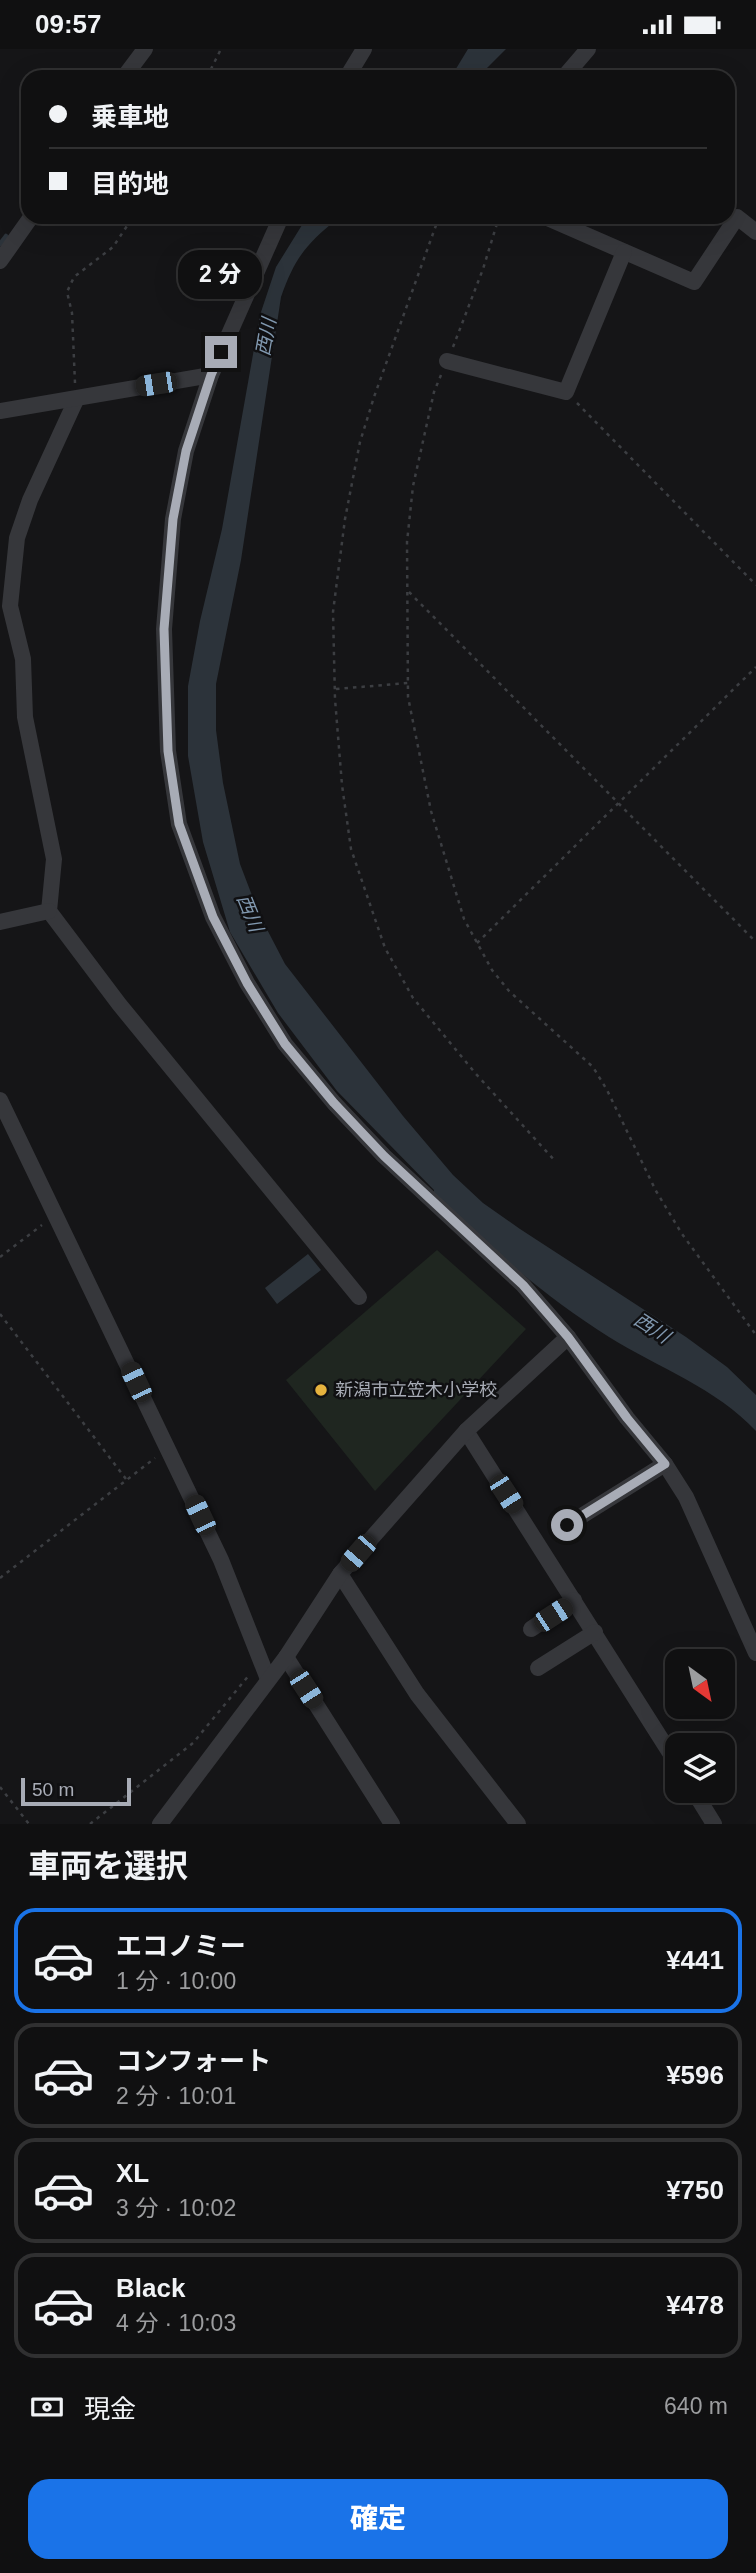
<!DOCTYPE html>
<html lang="ja">
<meta charset="utf-8">
<style>
body{margin:0;font-family:Helvetica,"Noto Sans JP",sans-serif;background:#1e1e1f;color:#f1f3f6;height:100vh;display:flex;flex-direction:column;font-size:26px;white-space:nowrap}
*{box-sizing:border-box;margin:0}
p{font-size:23px;color:#9c9d9f}
.icon{flex:none;width:38px;height:38px;fill:none;stroke:currentColor;stroke-width:2;stroke-linecap:round;stroke-linejoin:round}
.map{position:relative;height:1775px;overflow:hidden}
.panel{display:flex;flex-direction:column;background:#101011;flex:1}
.panel>*{flex:none}
.banner{position:absolute;left:21px;top:21px;width:714px;height:154px;border-radius:21px;box-shadow:0 7px 28px #0002,0 0 0 2px #303031;display:grid;align-content:center;height:154px;padding:0 28px;background:#101011}
.needle{width:46px;rotate:147deg}
.fabs{position:absolute;left:665px;top:1600px;display:grid;gap:14px}
.fabs a{display:grid;place-items:center;width:70px;height:70px;border-radius:14px;background:#101011;box-shadow:0 7px 28px #0002,0 0 0 2px #303031;font-size:35px}
.scale{position:absolute;left:21px;bottom:18px;width:110px;box-sizing:border-box;padding-left:7px;border:4px solid #a8acb6;border-top:0;font-size:19px;line-height:24px;white-space:nowrap;color:#a8acb6;-webkit-text-stroke:5px #101012;paint-order:stroke}
.end{position:absolute;width:32px;height:32px;margin:-16px;border:9px solid #a8acb6;background:#111;box-shadow:0 0 0 4px #111}
.from{border-radius:50%}
.bubble{position:absolute;height:49px;border-radius:21px;background:#101011;box-shadow:0 7px 28px #0002,0 0 0 2px #303031;font-size:23px;font-weight:800;line-height:49px;text-align:center}
.car{position:absolute;width:21px;height:42px;margin:-21px -10px;border-radius:9px;box-shadow:0 0 5px 2px #0007;background:linear-gradient(#222 24%,#8ab4d8 0 40%,#222 0 76%,#8ab4d8 0 86%,#222 0)}
.banner b{display:flex;align-items:center;gap:24px;height:66px;font-size:26px}
.banner b+b{border-top:2px solid #303031}
.banner i{width:18px;height:18px;background:#f1f3f6}
ul{padding:0;list-style:none}
li{display:flex;align-items:center;gap:21px;height:105px;margin:0 14px 10px;padding:0 14px;border:4px solid #303031;border-radius:21px}
li div{flex:1}
li b{display:block;font-size:26px}
li em{font-style:normal;font-weight:800}
li.active{border-color:#1a73e8}
li>.icon{width:63px;height:63px;stroke-width:1.5}
h2{padding:0 28px;font-size:32px;line-height:84px}
.pay{display:flex;align-items:center;gap:18px;height:77px;padding:0 28px;font-size:26px}
.pay p{margin-inline-start:auto}
.button{display:flex;gap:14px;margin-top:auto;padding:14px 28px}
.button a{flex:1;height:80px;border-radius:21px;background:#1a73e8;color:#fff;font-size:28px;font-weight:800;line-height:80px;text-align:center}
.status{display:flex;justify-content:space-between;align-items:center;height:49px;padding:0 35px;background:#101011;direction:ltr}
.status svg{height:19px;fill:currentColor}
.map>svg:first-child{display:block}
</style>
<div class="status"><b>09:57</b><svg viewBox="0 0 49 12"><path d="M0 12V9h3v3zM5 12V6h3v6zM10 12V3h3v9zM15 12V0h3v12zM26 1h20v11H26zM47 4h2v5h-2z"/></svg></div>
<div class="map">
<svg width="756" height="1775" viewBox="0 0 756 1775">
<rect width="100%" height="100%" fill="#151517"/>
<path fill="#1f2620" d="M 437,1201 L 526,1280 L 375,1442 L 286,1331 Z"/>
<g fill="#2c333a">
<path d="M 468,0 L 506,0 L 478,28 L 451,28 Z"/>
<path d="M 307,168 L 340,168 C 307,194 295,208 281,248 L 241,511 L 216,635 L 216,681 L 223,734 L 240,815 L 259,865 L 285,915 L 403,1067 L 453,1126 L 483,1154 L 520,1180 L 686,1288 L 727,1318 L 756,1346 L 756,1382 C 716,1339 659,1319 609,1288 C 545,1248 490,1198 434,1149 L 434,1141 L 337,1042 L 278,964 L 230,883 L 203,793 L 188,707 L 188,637 L 200,572 L 222,480 L 260,266 L 276,218 Z"/>
<path d="M 308,1205 L 321,1221 L 277,1255 L 265,1239 Z"/>
</g>
<g fill="none" stroke-linecap="round" stroke-linejoin="round">
<path stroke="#2c333a" stroke-width="4.5" d="M 0,195 L 6,187"/>
<g stroke="#3c3e42" stroke-width="2.5" stroke-dasharray="3.5 5" stroke-linecap="butt">
<path d="M 207,28 L 221,0"/>
<path d="M 439,168 L 374,348 L 360,393 L 345,470 L 333,563 L 335,650 L 342,736 L 351,800 L 385,899 L 413,949 L 476,1025 L 556,1113"/>
<path d="M 453,298 L 483,220 L 499,168"/>
<path d="M 441,326 L 434,343 L 413,437 L 407,493 L 408,648 L 431,762 L 464,870 L 492,921 L 509,942 L 593,1018 L 607,1041 L 656,1142 L 682,1185 L 756,1286"/>
<path d="M 75,334 L 72,264 L 67,243 L 74,228 L 113,198 L 133,168"/>
<path d="M 577,354 L 756,536"/>
<path d="M 409,543 L 756,893"/>
<path d="M 336,640 L 408,634"/>
<path d="M 477,894 L 756,618"/>
<path d="M 0,1208 L 42,1176"/>
<path d="M 0,1265 L 126,1430"/>
<path d="M 0,1529 L 155,1409"/>
<path d="M 0,1738 L 29,1775"/>
<path d="M 90,1775 L 193,1694 L 250,1625"/>
</g>
<g stroke="#36373b" stroke-width="16">
<path d="M 124,28 L 145,0"/>
<path d="M 347,28 L 364,0"/>
<path d="M 564,28 L 588,0"/>
<path d="M 281,168 L 211,326 L 186,402 L 173,470 L 164,580 L 168,702 L 179,775 L 213,868 L 247,934 L 285,995 L 334,1054 L 384,1107 L 523,1236 L 568,1288 L 627,1369 L 665,1415 L 686,1448 L 756,1604"/>
<path d="M 545,168 L 694,233 L 737,168 L 756,183"/>
<path d="M 0,212 L 31,168"/>
<path d="M 447,312 L 566,343 L 624,203"/>
<path d="M 76,351 L 30,451 L 17,489 L 10,557 L 23,610 L 25,668 L 54,810 L 49,862 L 119,955 L 359,1248"/>
<path d="M 0,362 L 211,326"/>
<path d="M 0,873 L 49,862"/>
<path d="M 0,1051 L 221,1511 L 268,1630"/>
<path d="M 466,1382 L 677,1715"/>
<path d="M 567,1476 L 665,1415"/>
<path d="M 340,1525 L 417,1645 L 518,1775"/>
<path d="M 531,1580 L 574,1551"/>
<path d="M 286,1608 L 392,1775"/>
<path d="M 538,1619 L 595,1583"/>
<path d="M 693,1741 L 714,1775"/>
<path d="M 160,1775 L 286,1608 L 340,1525 L 466,1382 L 568,1288"/>
</g>
</g>
<g fill="none" stroke-linecap="round" stroke-linejoin="round">
<path stroke="#a8acb6" stroke-width="9" d="M 221,303 L 211,326 L 186,402 L 173,470 L 164,580 L 168,702 L 179,775 L 213,868 L 247,934 L 285,995 L 334,1054 L 384,1107 L 523,1236 L 568,1288 L 627,1369 L 665,1415 L 567,1476"/>
</g>
<circle fill="#e6b33e" stroke="#101012" stroke-width="2.5" cx="321" cy="1341" r="7"/>
<g text-anchor="middle" dominant-baseline="central" stroke-width="5" stroke-linejoin="round" paint-order="stroke">
<g font-size="18" fill="#a8acb6" stroke="#101012" text-anchor="start">
<text x="335" y="1341">新潟市立笠木小学校</text>
</g>
<g font-size="19" font-style="italic" fill="#8198af" stroke="#101012">
<text transform="translate(266 288) rotate(-80)">西川</text>
<text transform="translate(250 864) rotate(68)">西川</text>
<text transform="translate(652 1279) rotate(33)">西川</text>
</g>
</g>
</svg>
<div class="fabs">
<a><svg class="needle" viewBox="-14 -14 28 28"><path d="M0-13l5 13h-10z" fill="#e53935"/><path d="M0 13l5-13h-10z" fill="#9c9d9f"/></svg></a>
<a><svg class="icon" aria-label="layers" viewBox="0 0 24 24"><path d="M12 4l9 5-9 5-9-5zM3 14l9 5 9-5"/></svg></a>
</div>
<div class="scale">50 m</div>
<i class="end from" style="left:567px;top:1476px"></i>
<i class="end" style="left:221px;top:303px"></i>
<div class="bubble" style="left:178px;top:201px;width:84px">2 分</div>
<i class="car" style="left:156px;top:335px;rotate:261deg"></i>
<i class="car" style="left:136px;top:1333px;rotate:335deg"></i>
<i class="car" style="left:506px;top:1445px;rotate:147deg"></i>
<i class="car" style="left:200px;top:1466px;rotate:335deg"></i>
<i class="car" style="left:358px;top:1504px;rotate:221deg"></i>
<i class="car" style="left:553px;top:1566px;rotate:57deg"></i>
<i class="car" style="left:306px;top:1640px;rotate:147deg"></i>
<div class="banner">
<b><i class="from"></i>乗車地</b>
<b><i></i>目的地</b>
</div>
</div>
<section class="panel">
<h2>車両を選択</h2>
<ul>
<li class="active"><svg class="icon" aria-label="car" viewBox="0 0 24 24"><path d="M5 17H2v-5l4-1 3-4h7l3 4 3 1v5h-3M9 17h6M6 11h13"/><circle cx="7" cy="17" r="2"/><circle cx="17" cy="17" r="2"/></svg><div><b>エコノミー</b><p>1 分 · 10:00</p></div><em>¥441</em></li>
<li><svg class="icon" aria-label="car" viewBox="0 0 24 24"><path d="M5 17H2v-5l4-1 3-4h7l3 4 3 1v5h-3M9 17h6M6 11h13"/><circle cx="7" cy="17" r="2"/><circle cx="17" cy="17" r="2"/></svg><div><b>コンフォート</b><p>2 分 · 10:01</p></div><em>¥596</em></li>
<li><svg class="icon" aria-label="car" viewBox="0 0 24 24"><path d="M5 17H2v-5l4-1 3-4h7l3 4 3 1v5h-3M9 17h6M6 11h13"/><circle cx="7" cy="17" r="2"/><circle cx="17" cy="17" r="2"/></svg><div><b>XL</b><p>3 分 · 10:02</p></div><em>¥750</em></li>
<li><svg class="icon" aria-label="car" viewBox="0 0 24 24"><path d="M5 17H2v-5l4-1 3-4h7l3 4 3 1v5h-3M9 17h6M6 11h13"/><circle cx="7" cy="17" r="2"/><circle cx="17" cy="17" r="2"/></svg><div><b>Black</b><p>4 分 · 10:03</p></div><em>¥478</em></li>
</ul>
<div class="pay"><svg class="icon" aria-label="cash" viewBox="0 0 24 24"><path d="M3 7h18v10H3z"/><circle cx="12" cy="12" r="2"/></svg>現金<p>640 m</p></div>
<div class="button"><a>確定</a></div>
</section>
